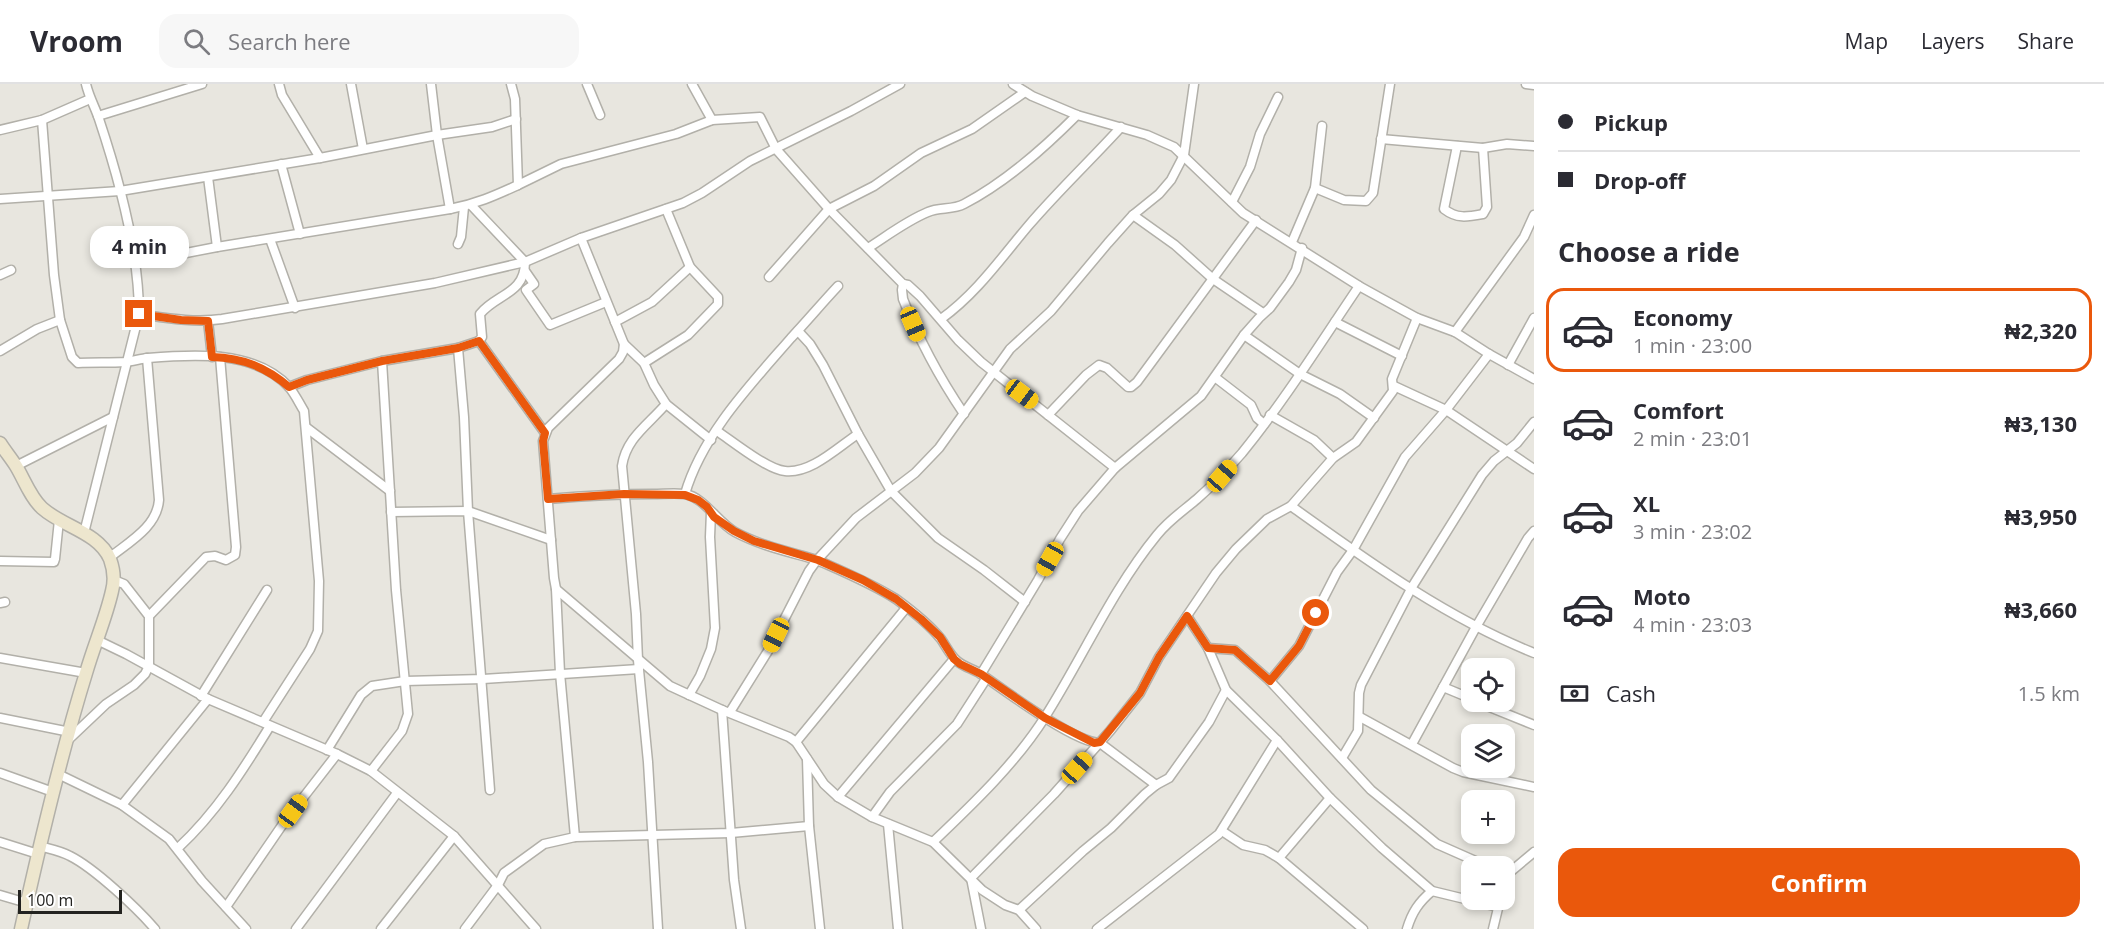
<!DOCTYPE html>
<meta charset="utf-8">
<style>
body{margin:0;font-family:"Open Sans",sans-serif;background:#f7f7f7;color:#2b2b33;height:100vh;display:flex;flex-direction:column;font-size:22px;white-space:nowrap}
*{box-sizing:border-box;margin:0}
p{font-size:20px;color:#7c7c81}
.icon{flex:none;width:33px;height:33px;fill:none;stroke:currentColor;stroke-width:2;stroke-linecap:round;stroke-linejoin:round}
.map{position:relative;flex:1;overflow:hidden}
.details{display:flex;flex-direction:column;background:#fff;width:570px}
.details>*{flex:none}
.banner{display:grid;align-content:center;height:132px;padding:0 24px;background:#fff}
.tools{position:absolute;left:1461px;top:574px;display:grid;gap:12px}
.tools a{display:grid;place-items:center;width:54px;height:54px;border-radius:12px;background:#fff;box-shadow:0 3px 9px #0003;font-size:30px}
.scale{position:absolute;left:18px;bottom:15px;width:104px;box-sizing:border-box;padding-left:6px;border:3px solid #232320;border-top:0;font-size:16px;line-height:21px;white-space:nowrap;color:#232320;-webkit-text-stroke:4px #fff;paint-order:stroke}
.end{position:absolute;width:27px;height:27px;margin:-14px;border:8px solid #ea580c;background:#fff;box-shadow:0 0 0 3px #fff}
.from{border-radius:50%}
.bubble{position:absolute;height:42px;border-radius:18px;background:#fff;box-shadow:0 3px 9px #0003;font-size:20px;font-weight:700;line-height:42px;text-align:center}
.car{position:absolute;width:18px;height:36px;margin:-18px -9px;border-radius:8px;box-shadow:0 0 4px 2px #0007;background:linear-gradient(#f5c518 24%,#345 0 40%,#f5c518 0 76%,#345 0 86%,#f5c518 0)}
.banner b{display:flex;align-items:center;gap:21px;height:57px;font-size:22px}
.banner b+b{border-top:2px solid #e1e1e2}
.banner i{width:15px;height:15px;background:#2b2b33}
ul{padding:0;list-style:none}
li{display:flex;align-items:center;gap:18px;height:84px;margin:0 12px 9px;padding:0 12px;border:3px solid transparent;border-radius:18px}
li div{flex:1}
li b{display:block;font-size:22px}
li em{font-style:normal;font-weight:700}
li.selected{border-color:#ea580c}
li>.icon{width:54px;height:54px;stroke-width:1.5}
h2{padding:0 24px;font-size:27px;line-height:72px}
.pay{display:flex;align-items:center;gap:15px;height:66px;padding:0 24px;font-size:22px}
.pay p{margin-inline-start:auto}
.button{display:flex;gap:12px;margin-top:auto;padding:12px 24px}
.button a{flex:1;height:69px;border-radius:18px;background:#ea580c;color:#fff;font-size:24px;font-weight:700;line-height:69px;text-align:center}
header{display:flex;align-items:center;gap:36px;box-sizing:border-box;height:84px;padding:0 30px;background:#fff;border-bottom:2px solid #e1e1e2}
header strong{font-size:28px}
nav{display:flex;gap:33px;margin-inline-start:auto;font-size:21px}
.search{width:420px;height:54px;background:#f7f7f7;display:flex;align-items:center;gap:15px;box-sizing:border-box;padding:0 21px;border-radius:18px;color:#7c7c81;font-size:22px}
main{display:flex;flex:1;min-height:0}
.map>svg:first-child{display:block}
</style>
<header>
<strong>Vroom</strong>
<div class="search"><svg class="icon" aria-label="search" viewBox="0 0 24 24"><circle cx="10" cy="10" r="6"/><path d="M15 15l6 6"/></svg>Search here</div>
<nav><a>Map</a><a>Layers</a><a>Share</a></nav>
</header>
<main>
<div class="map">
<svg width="1534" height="845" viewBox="0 0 1534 845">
<rect width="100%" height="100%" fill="#e8e6df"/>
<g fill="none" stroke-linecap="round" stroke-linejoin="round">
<defs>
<g id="street">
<path d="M 279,0 L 282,11 L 320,74"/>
<path d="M 351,0 L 363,65"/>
<path d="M 431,0 L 437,51 L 450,125"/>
<path d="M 587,0 L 600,31"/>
<path d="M 692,0 L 712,36"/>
<path d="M 1013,0 L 1032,12 L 1077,31 L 1147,51 L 1174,63 L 1243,129 L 1359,202 L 1417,234 L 1455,248 L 1489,270 L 1534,295"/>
<path d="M 1526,0 L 1534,1"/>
<path d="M 98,32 L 202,0"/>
<path d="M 42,36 L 54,191 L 60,236 L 72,273 L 78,279 C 94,278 109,279 125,278 C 133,277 140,275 148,274 C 194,270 255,266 289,303 C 295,310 299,319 304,327 L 319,497 L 318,547 L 310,565 L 263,638"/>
<path d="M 0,46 L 42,36 L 90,15"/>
<path d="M 1381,55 L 1483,64 L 1507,60 L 1534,62"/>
<path d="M 1457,62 L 1444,125 C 1457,135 1467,133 1483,130 L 1487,123 L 1483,64"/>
<path d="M 281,80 L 300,150"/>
<path d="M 208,93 L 217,163"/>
<path d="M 518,101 L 561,80 L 676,50 L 712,36 L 760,33 L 776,65 L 829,125 L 903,200 L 908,201 L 920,212 L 958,256 L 981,278 L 1115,384"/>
<path d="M 1315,104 L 1344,116 L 1366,117 L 1373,109 L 1390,0"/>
<path d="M 0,115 L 120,107 L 320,74 L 437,51 L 492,43 L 516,35"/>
<path d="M 1232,118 L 1250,83 L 1260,50 L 1278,13"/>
<path d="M 471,121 L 525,178 C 525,210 496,210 480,230 L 482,253 L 479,257"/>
<path d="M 1133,131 L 1175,161 L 1213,195 L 1263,229"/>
<path d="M 581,154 L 624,260 L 623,268 L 619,275 L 548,344 L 543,357 L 554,494 L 556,505 L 670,602 L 722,626 L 789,653 L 796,658 L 824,700 L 838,713 L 872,733 L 933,758 L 982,806 L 1005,821 L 1019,826 L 1036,845"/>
<path d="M 270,155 L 295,224"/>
<path d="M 1292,158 L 1315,104 L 1322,42"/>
<path d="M 458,160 L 461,153 L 464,123"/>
<path d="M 868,164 C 887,152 906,137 928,128 C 939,123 953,126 964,120 C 1006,98 1043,65 1077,31"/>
<path d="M 135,179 L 217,163 L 450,125 C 476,120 494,112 518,101 L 515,15 L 511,0"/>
<path d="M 525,187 L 534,200 L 526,206 L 550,241 L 606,218"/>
<path d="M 0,191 L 11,186"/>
<path d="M 769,193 L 829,125 L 874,102 L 921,69 L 972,45 L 1025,8"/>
<path d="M 903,200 L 902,206 L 903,215 C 919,256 939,293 964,330"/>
<path d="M 139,230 C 167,234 194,239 222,235 L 435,199 L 525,178 L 581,154 L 683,119 L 702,109 L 750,77 L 851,27 L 900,0"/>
<path d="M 941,235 C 977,209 1001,174 1029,141 C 1058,107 1091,76 1121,43"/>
<path d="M 208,237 L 212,273"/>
<path d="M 615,238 L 652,218 L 690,183"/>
<path d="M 1335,238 L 1402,272"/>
<path d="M 798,247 L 810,260 L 823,281 L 858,350 L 891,407 L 938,454 L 984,486 L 1025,518"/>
<path d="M 1455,248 L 1524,153 L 1534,131"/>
<path d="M 1244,251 L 1300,290 L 1340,310 L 1374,334"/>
<path d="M 479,257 L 458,264 L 464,333 L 468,427 L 490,706"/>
<path d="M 479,257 L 545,349"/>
<path d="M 624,260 L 644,279 L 654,301 L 666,320 L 711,356"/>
<path d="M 0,267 L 37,245 L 60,236"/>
<path d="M 1489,270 L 1446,326 L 1405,373 L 1353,466 L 1337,488 L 1299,562 L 1270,597 L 1371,706 L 1437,760 L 1489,783"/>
<path d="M 644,279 L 688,251 L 718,220 L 718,213 L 690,183 L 666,125"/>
<path d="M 1508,281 L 1534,234"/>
<path d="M 1216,294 L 1251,321 L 1257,334 L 1264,340"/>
<path d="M 1394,302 L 1446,326 L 1534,385"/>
<path d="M 289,303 L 307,296 L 382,277 L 458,264"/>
<path d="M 1048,331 L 1086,291 L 1099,281 L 1107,284 L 1128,303 L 1131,303 L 1137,298 L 1256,136"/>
<path d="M 1270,331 L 1314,356 L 1333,374"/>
<path d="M 307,344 L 390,407"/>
<path d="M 717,347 C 732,357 768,386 785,387 C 811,390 838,363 858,350"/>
<path d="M 16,382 L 113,333"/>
<path d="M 685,410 C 702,351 751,300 791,254 C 807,237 822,219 838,202"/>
<path d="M 548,415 C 583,412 618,410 653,410 C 663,410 675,409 685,410 C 705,414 717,438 735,448 C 761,462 790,468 817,476 L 856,434 L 915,389 L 939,364 L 1010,265 L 1051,227 L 1108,159 L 1133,131 L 1159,110 L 1171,96 L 1184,71 L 1194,0"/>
<path d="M 1291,422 C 1368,477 1446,534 1534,569"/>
<path d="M 391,428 L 468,427 L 551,456"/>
<path d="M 84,449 L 139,230 C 139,170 118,92 99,35 C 95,23 89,13 86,0"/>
<path d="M 109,474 C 129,458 157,443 159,416 L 147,274"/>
<path d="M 0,477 L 54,478 L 55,475 L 59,436"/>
<path d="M 556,505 L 560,589 L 575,753"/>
<path d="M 0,519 L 5,518"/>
<path d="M 149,532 L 206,473 L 215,472 L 226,476 L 235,471 L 236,463 L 220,273"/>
<path d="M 1187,532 L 1208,564 L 1226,606 L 1277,656 L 1330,714 L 1382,764 L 1432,807 L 1498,823"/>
<path d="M 97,556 L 126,570 L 208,615 L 337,670 L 371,687 L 454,752 L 536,845"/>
<path d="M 1208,564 L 1235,566 L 1270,597"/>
<path d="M 0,574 L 86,589"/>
<path d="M 981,590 L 1038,496 L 1060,455 L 1078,427 L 1115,384 L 1201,312 L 1244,251 L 1259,234 L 1270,224 L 1289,198 L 1296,186 L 1302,164"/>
<path d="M 1443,603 L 1472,615"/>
<path d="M 689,611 L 700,592 L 711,565 L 715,544 L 710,453 L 711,428"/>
<path d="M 201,612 L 267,506"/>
<path d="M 1477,618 L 1534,641"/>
<path d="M 722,626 L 734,796 L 741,845"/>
<path d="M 730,628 L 768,567 L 809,487 L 817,476 C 844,488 871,499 896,515 C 911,526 929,540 941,555 C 946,562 950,571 957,577 C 964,583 973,585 981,590 C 1004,606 1075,659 1100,659 L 1156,701"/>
<path d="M 1360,633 L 1453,684 L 1463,688 L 1534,703"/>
<path d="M 0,634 L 70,648"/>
<path d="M 68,656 L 106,620 L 134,601 L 145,590 L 149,582 L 149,532 L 124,500 L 114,496"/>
<path d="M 796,658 L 906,524"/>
<path d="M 1412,660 L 1476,543 L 1528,454 L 1534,447"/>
<path d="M 327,666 L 361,611 L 372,602 L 405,597 L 483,595 L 639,585"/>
<path d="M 1342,674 L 1358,647 L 1359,609 L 1361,601 L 1412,503 L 1482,391 L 1494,377 L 1517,359 L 1534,338"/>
<path d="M 807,675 L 809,742 L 820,845"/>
<path d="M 371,687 L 402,647 L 408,630 L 396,506 L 382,277"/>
<path d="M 0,689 L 53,708"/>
<path d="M 58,690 L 122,721 L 169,755 L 202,797 L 246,845"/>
<path d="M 838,713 L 954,575"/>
<path d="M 122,721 L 208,615"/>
<path d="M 872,733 L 890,708 L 957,640 L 986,595"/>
<path d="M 888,740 L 898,845"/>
<path d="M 1222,747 L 1243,761 L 1265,766 L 1279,774 L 1363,845"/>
<path d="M 0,758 L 38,770"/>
<path d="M 933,758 C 973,720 1016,679 1045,633 C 1083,573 1112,506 1157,451 C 1169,436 1183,427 1197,415 C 1213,401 1228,385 1242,369 C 1285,316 1321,258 1359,202"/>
<path d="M 39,762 C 50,765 61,767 70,772 C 94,784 137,824 155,845"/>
<path d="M 178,764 C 216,729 243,686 270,642"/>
<path d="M 1279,774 L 1330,714"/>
<path d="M 1504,790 L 1509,789 L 1534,768"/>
<path d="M 0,811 L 27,819"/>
<path d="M 226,823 L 285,737 L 337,670"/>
<path d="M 1019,826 L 1083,767 L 1111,744 L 1145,710 L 1156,701 L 1169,694 L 1209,638 L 1226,606"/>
<path d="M 296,845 L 397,709"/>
<path d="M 381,845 L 454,752"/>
<path d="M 465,845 L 498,801 L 504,789 L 544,760 L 575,753 L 731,749 L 809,742"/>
<path d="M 658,845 L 648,678 L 638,576 L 636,530 L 622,382 C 626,354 648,341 666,320"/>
<path d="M 981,845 L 971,794 L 1054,710 L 1110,647 L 1140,609 L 1159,573 L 1216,489 L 1236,465 L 1267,435 L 1291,422 L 1333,374 L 1356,358 L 1393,307 L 1392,295 L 1417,234"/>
<path d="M 1097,845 L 1219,750 L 1277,656"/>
<path d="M 1407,845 C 1412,828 1419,818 1432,807"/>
<path d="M 1493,845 L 1500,816"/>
</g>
<path id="secondary" d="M 0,359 C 5,367 11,374 16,382 C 24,395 30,413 42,424 C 63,443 98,448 110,475 C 114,486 115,496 112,507 C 106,534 94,561 86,589 C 60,673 40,759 21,845"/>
</defs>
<use href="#street" stroke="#b2b0a9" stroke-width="11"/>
<use href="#secondary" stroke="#b2b0a9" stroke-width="15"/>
<use href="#street" stroke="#fff" stroke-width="8"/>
<use href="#secondary" stroke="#ede6ce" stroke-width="12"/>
</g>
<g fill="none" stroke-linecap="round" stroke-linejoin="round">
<path stroke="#ea580c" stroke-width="8" d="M 139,230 L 181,236 L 208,237 L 212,273 C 243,274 266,283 289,303 L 307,296 L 382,277 L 458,264 L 479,257 L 545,349 L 543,357 L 548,415 L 624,410 L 685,411 L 698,416 L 707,423 L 714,433 L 734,447 L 754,457 L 818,476 L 863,496 L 896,515 L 921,535 L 940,553 L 954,575 L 960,580 L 981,590 L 1045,634 L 1094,659 L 1100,658 L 1140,609 L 1159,573 L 1187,532 L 1208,564 L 1235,566 L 1270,597 L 1299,562 L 1316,529"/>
</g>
</svg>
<div class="tools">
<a><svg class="icon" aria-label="locate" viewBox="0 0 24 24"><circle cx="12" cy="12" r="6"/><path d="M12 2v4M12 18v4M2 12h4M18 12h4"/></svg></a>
<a><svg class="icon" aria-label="layers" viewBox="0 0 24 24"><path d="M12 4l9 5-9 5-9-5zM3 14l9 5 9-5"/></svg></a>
<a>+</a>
<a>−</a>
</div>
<div class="scale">100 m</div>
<i class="end from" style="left:1316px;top:529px"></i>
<i class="end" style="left:139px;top:230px"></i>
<div class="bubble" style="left:90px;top:142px;width:99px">4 min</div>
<i class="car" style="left:913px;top:240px;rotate:157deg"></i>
<i class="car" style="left:1022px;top:310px;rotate:127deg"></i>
<i class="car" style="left:1222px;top:392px;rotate:41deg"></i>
<i class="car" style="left:1050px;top:475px;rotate:209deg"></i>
<i class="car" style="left:776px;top:551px;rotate:206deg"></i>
<i class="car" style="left:1077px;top:684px;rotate:42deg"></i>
<i class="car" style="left:293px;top:727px;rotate:36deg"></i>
</div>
<section class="details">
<div class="banner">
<b><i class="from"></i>Pickup</b>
<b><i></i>Drop-off</b>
</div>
<h2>Choose a ride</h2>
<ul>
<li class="selected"><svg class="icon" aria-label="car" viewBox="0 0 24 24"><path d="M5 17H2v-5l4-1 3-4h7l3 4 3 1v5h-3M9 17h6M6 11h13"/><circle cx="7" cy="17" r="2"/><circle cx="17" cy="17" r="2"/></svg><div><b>Economy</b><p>1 min · 23:00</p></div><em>₦2,320</em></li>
<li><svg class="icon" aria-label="car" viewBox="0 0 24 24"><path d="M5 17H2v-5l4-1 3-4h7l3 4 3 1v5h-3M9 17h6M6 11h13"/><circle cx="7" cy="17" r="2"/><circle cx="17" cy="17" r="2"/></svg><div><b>Comfort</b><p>2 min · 23:01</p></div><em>₦3,130</em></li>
<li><svg class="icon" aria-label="car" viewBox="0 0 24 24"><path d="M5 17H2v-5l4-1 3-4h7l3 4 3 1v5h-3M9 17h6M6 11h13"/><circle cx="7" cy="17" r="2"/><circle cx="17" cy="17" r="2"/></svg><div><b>XL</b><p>3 min · 23:02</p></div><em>₦3,950</em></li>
<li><svg class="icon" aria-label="car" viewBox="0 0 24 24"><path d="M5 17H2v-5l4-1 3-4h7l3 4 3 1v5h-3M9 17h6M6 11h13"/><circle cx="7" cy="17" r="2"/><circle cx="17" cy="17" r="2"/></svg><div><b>Moto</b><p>4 min · 23:03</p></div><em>₦3,660</em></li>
</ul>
<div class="pay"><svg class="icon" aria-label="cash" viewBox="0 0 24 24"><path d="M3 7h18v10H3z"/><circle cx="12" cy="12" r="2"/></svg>Cash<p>1.5 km</p></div>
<div class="button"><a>Confirm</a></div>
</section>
</main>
